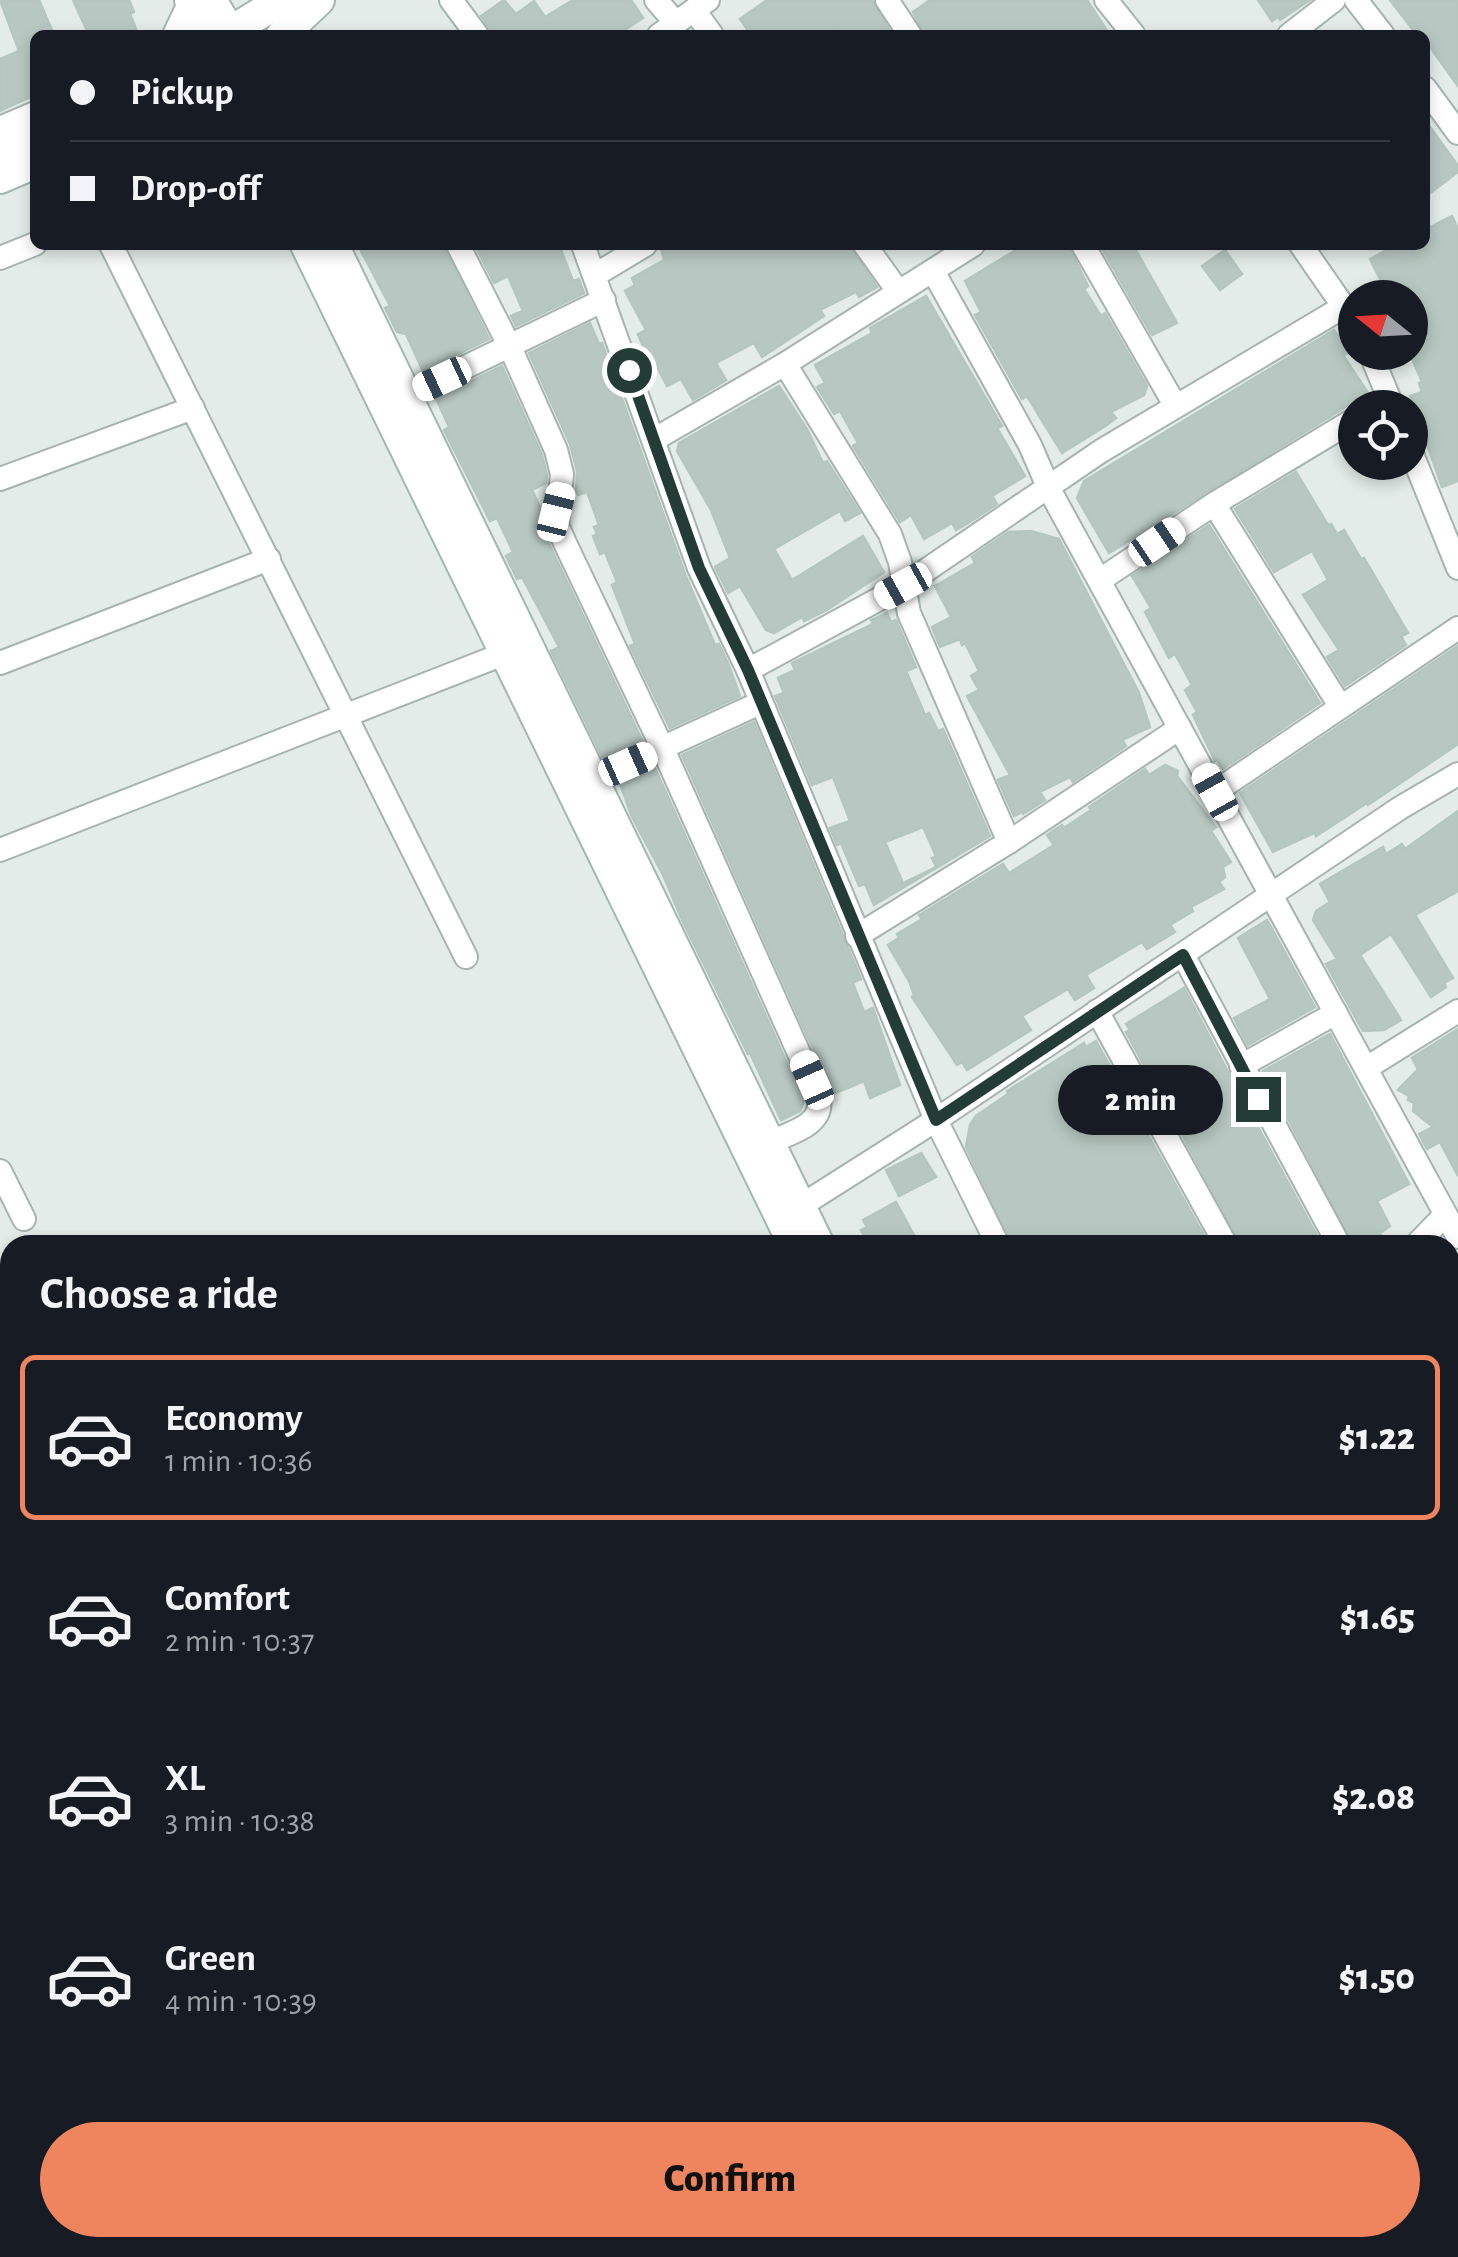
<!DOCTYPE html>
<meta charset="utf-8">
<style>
body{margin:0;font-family:"Alegreya Sans",sans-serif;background:#242831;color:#f1f3f6;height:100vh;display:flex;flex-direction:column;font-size:38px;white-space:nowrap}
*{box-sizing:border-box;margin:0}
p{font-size:32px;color:#9ea1a6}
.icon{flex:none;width:55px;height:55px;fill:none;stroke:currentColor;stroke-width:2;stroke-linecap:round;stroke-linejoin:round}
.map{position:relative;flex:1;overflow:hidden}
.drawer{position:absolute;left:0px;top:1235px;width:1460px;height:1022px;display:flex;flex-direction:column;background:#171b24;border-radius:30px 30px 0 0;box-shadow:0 5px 15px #0003}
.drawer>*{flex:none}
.hud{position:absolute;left:30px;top:30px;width:1400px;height:220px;border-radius:15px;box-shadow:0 5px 15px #0003;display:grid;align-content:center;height:220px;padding:0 40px;background:#171b24}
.needle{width:65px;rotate:288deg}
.tools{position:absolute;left:1338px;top:280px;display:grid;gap:20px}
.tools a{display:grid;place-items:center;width:90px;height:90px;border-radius:50%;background:#171b24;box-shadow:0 5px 15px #0003;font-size:50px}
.end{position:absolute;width:45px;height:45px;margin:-22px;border:12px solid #233d36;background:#fff;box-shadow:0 0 0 5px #fff}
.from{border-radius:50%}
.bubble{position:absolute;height:70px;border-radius:35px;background:#171b24;box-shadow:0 5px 15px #0003;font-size:32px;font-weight:800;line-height:70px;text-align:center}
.car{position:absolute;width:30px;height:60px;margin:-30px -15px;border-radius:12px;box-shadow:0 0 8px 2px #0007;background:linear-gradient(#fff 24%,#345 0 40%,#fff 0 76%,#345 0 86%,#fff 0)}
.hud b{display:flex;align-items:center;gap:35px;height:95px;font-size:38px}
.hud b+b{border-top:2px solid #363941}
.hud i{width:25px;height:25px;background:#f1f3f6}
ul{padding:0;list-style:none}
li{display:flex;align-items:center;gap:30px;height:165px;margin:0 20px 15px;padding:0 20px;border:5px solid transparent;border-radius:15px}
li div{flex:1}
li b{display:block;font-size:38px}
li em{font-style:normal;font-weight:800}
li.active{border-color:#ee855f}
li>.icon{width:90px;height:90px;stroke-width:1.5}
h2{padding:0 40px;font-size:45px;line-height:120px}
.action{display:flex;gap:20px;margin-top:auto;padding:20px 40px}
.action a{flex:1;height:115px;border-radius:60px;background:#ee855f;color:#111;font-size:40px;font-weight:800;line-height:115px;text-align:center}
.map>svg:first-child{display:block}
</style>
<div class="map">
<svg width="1458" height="2257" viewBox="0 0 1458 2257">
<rect width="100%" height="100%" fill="#e3ece8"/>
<g fill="#b8c7c1" stroke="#b5c6bf" stroke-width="2.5" fill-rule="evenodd">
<path d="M 0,0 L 39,0 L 54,35 L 35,35 L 35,95 L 0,111 L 0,59 L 19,51 Z"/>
<path d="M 73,0 L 129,0 L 134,12 L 130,14 L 137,31 L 128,35 L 89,35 Z"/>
<path d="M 504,0 L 516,14 L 534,1 L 545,17 L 573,0 L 631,0 L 643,18 L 617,35 L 494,35 L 481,16 Z"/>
<path d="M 767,0 L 872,0 L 892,35 L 843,35 L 838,28 L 827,35 L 751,35 L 740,19 Z"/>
<path d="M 930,0 L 1087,0 L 1110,35 L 925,35 L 913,12 Z"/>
<path d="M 1258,0 L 1310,0 L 1280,20 L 1278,17 L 1272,21 Z"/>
<path d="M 1390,0 L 1458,0 L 1458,86 L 1425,40 L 1425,35 L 1417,35 Z"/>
<path d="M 1425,120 L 1458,166 L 1458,172 L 1425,197 Z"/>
<path d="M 1452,216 L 1458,229 L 1458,481 L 1442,487 L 1410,396 L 1422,392 L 1419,383 L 1422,382 L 1410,354 L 1410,298 L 1359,298 L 1383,285 L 1370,259 L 1396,245 L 1425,245 L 1425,230 Z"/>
<path d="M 358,245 L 443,245 L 489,339 L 423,371 L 406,334 L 397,332 L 385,308 L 390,306 Z"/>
<path d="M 475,245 L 559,245 L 573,281 L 579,279 L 584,293 L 516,326 L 511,316 L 523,311 L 508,276 L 494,283 Z"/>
<path d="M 660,245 L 850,245 L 877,287 L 859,297 L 856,292 L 820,310 L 824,316 L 762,357 L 754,343 L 716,363 L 726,380 L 693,400 L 681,379 L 667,386 L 653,359 L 649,361 L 638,334 L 646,330 L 625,291 L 635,285 L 632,278 L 664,260 Z"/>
<path d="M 1024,245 L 1068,245 L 1088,286 L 1084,289 L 1101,316 L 1105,313 L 1147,386 L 1144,395 L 1111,412 L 1116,418 L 1107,425 L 1062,453 L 1027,396 L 1022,399 L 975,315 L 981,312 L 965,281 Z"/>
<path d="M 1100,245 L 1133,245 L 1177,323 L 1152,335 Z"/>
<path d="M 1225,250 L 1242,274 L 1220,290 L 1202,266 Z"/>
<path d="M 926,296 L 1002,426 L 997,428 L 1025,476 L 992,496 L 997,504 L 973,520 L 956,530 L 952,523 L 924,539 L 911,515 L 900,522 L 853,446 L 858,443 L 840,411 L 834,414 L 817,387 L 825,383 L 815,365 L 872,333 L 870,328 Z"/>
<path d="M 590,323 L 599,344 L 602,343 L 685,574 L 715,645 L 719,644 L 728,663 L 740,696 L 670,728 L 630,646 L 635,644 L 612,585 L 617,582 L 605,552 L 600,554 L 593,536 L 597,534 L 594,527 L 599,525 L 587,492 L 578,495 L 576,490 L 577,471 L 570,444 L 529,353 Z"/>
<path d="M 1334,330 L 1348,353 L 1343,355 L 1372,399 L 1362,406 L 1347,406 L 1109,553 L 1077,498 L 1084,481 Z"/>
<path d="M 502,366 L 542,455 L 547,475 L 546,483 L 532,490 L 543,514 L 543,531 L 642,740 L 603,758 L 551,651 L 559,647 L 522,577 L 517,579 L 506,556 L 513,552 L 497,518 L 490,521 L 444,430 L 449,427 L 436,398 Z"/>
<path d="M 779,386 L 807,429 L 823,463 L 827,461 L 860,513 L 845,521 L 840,511 L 774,549 L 792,580 L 863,536 L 884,572 L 827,610 L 804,621 L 802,617 L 774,633 L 766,630 L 740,586 L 728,593 L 715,567 L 730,558 L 711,510 L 677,451 L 679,443 Z"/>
<path d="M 1296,472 L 1328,525 L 1331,524 L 1337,534 L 1344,530 L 1361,559 L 1364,558 L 1408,633 L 1401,636 L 1406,645 L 1345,686 L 1327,657 L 1339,650 L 1303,595 L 1328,580 L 1312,551 L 1274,572 L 1235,509 Z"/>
<path d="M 1209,525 L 1320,703 L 1223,769 L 1217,760 L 1215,761 L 1193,715 L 1197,712 L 1185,690 L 1192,685 L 1175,654 L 1169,658 L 1145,612 L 1151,608 L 1132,576 Z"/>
<path d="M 1031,531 L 1059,539 L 1139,693 L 1150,727 L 1122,740 L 1126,746 L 1073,782 L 1070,777 L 1040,792 L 1045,800 L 1023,814 L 1022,812 L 1014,816 L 998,780 L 1010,775 L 967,696 L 979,690 L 971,676 L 979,671 L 965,643 L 962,645 L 960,639 L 940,647 L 932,627 L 951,617 L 935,586 L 975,563 L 972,557 L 1008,532 Z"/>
<path d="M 887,613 L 891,622 L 896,620 L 916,667 L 906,671 L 925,715 L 929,713 L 938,731 L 943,729 L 990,836 L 874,905 L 865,884 L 859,886 L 841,843 L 837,845 L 830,828 L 850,821 L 833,777 L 812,785 L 775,696 L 784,693 L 778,678 L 795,670 L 792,663 L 873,624 L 871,620 ZM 923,827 L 936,856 L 932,858 L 936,867 L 903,883 L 885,842 Z"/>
<path d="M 1458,646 L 1458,744 L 1368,805 L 1367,803 L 1316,836 L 1314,833 L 1273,852 L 1240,793 Z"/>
<path d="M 754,722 L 861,979 L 853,983 L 864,1012 L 873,1008 L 900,1085 L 870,1098 L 864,1081 L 833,1094 L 682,755 Z"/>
<path d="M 1165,765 L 1178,771 L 1177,776 L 1216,827 L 1211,831 L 1231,862 L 1223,867 L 1225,877 L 1219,882 L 1224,889 L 1191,907 L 1193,911 L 1170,925 L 1175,932 L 1147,949 L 1142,942 L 1086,975 L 1094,988 L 1075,1000 L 1068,989 L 1022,1016 L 1031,1030 L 967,1070 L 962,1062 L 957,1065 L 912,997 L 914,995 L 909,981 L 888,945 L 899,938 L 897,934 L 922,919 L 919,915 L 1003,864 L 1009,873 L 1054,845 L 1047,835 L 1062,825 L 1064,828 L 1091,810 L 1089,807 L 1145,769 L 1149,775 Z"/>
<path d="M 655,768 L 804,1101 L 800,1111 L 781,1120 L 750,1053 L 748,1054 L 683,922 L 663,875 L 632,817 L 620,784 Z"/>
<path d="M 1458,811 L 1458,891 L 1415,915 L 1453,978 L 1444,983 L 1446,987 L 1431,997 L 1391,934 L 1360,955 L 1401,1020 L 1384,1030 L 1363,1031 L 1326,964 L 1337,959 L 1313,920 L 1316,911 L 1330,902 L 1320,884 L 1383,847 L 1386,854 L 1402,844 L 1405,849 Z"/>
<path d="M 1267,920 L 1315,1007 L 1248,1045 L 1234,1018 L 1270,999 L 1238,938 Z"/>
<path d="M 1184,988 L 1228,1072 L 1322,1245 L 1241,1245 L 1163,1099 L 1166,1098 L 1149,1065 L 1145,1067 L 1126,1032 L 1130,1030 L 1126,1024 Z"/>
<path d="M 1458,1029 L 1458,1176 L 1440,1142 L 1427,1149 L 1419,1134 L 1433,1127 L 1413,1111 L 1414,1103 L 1408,1100 L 1409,1096 L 1398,1090 L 1418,1069 L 1412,1058 Z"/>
<path d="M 1330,1034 L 1409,1184 L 1377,1201 L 1390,1226 L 1380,1233 L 1386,1245 L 1354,1245 L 1263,1071 Z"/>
<path d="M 1096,1041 L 1209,1245 L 1013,1245 L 966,1147 L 970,1125 L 976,1116 L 1008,1094 L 1007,1091 L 1084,1043 L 1086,1047 Z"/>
<path d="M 921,1153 L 936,1177 L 899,1196 L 886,1170 Z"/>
<path d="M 896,1202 L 916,1239 L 905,1245 L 870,1245 L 861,1230 L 867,1227 L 863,1220 Z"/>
</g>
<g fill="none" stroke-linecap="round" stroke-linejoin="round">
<defs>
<g id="street">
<path d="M 451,0 L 477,35"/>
<path d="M 656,0 L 676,23"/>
<path d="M 887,0 L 910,35"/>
<path d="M 1106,0 L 1134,35"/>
<path d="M 1356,0 L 1383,35"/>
<path d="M 694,10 L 712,35"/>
<path d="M 174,35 L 190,1"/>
<path d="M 659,35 L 708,0"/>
<path d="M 1289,35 L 1334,0"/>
<path d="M 1425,88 L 1458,133"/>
<path d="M 0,128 L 35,113"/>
<path d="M 111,245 L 466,957"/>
<path d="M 458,245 L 510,347 L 556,450 L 562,474 L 557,525 L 565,543 L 663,749 L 819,1098 C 824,1126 789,1133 768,1143"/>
<path d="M 583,245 L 699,568 L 748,670 L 936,1120 L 998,1245"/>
<path d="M 865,245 L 898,291"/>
<path d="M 1083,245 L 1175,405"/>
<path d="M 1301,245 L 1355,323"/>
<path d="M 0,258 L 35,244"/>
<path d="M 933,271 L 1030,445 L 1049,489 L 1458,1237"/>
<path d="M 595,275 L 645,245"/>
<path d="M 1370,352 L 1393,408"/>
<path d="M 785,364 L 890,534 L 900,562 L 909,613 L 1009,842"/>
<path d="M 408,395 L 604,300"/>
<path d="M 655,439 L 785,364 L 973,245"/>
<path d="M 1410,449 L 1458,568"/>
<path d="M 0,479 L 193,408"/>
<path d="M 1214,504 L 1340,706"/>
<path d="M 1100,580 L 1214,504 L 1355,419"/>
<path d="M 0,663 L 269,559"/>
<path d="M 748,670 L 903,586 L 1101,451 L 1345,306"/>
<path d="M 594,779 L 760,703"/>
<path d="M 1215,792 L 1458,628"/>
<path d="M 0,850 L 506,653"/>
<path d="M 857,936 L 1009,842 L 1180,728"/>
<path d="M 1183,955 L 1339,1245"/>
<path d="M 1097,1011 L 1226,1245"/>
<path d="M 1241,1066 L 1336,1013"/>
<path d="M 1368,1067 L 1458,1011"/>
<path d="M 0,1171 L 24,1219"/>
<path d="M 788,1214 L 936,1120 L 1400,808 L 1458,774"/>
<path d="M 1416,1245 L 1445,1215"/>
<path d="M 1450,1452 L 1458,1463"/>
<path d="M 1450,1612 L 1458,1623"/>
<path d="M 1450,1778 L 1458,1788"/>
<path d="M 1450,1825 L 1458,1815"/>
<path d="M 1229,2248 L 1243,2257"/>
<path d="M 571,2257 L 574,2248"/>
<path d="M 770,2257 L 772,2248"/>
<path d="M 1098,2257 L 1106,2248"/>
</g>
<g id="secondary">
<path d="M 190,0 L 199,35"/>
<path d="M 211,0 L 229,30"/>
<path d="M 233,30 L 282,0"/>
<path d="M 282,35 L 319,0"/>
<path d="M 0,154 L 35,138"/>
<path d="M 0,178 L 35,163"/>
<path d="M 306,245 L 794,1245"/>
<path d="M 333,245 L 819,1245"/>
</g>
<g id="primary">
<path d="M 1450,2138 L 1458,2129"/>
<path d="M 1450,2194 L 1458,2191"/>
<path d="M 1360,2257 L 1368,2248"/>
<path d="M 1387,2257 L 1395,2248"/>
</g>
</defs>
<use href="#street" stroke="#a6b4af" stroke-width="26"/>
<use href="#secondary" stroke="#a1b8b0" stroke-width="34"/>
<use href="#primary" stroke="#c1c9c7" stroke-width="34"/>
<use href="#street" stroke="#fff" stroke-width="22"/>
<use href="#secondary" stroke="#fff" stroke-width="30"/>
<use href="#primary" stroke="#68a093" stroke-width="30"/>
</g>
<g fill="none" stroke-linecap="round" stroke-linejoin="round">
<path stroke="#233d36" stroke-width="12" d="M 629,370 L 699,568 L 748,670 L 936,1120 L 1183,955 L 1258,1099"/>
</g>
</svg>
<div class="tools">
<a><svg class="needle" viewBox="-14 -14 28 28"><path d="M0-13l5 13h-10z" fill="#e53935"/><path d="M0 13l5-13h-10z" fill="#9ea1a6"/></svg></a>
<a><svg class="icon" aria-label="locate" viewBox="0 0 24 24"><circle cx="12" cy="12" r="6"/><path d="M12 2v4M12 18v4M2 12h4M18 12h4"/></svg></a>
</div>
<i class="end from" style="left:629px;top:370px"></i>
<i class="end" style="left:1258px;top:1099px"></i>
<div class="bubble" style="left:1058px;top:1065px;width:165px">2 min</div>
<i class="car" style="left:442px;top:379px;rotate:245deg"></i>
<i class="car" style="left:556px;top:512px;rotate:14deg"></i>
<i class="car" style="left:1157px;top:542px;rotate:56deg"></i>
<i class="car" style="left:903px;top:586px;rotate:241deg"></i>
<i class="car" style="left:628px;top:764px;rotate:66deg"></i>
<i class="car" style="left:1215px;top:792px;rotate:331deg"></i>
<i class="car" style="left:812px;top:1080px;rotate:336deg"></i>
<div class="hud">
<b><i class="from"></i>Pickup</b>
<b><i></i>Drop-off</b>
</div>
<section class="drawer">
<h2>Choose a ride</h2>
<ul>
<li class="active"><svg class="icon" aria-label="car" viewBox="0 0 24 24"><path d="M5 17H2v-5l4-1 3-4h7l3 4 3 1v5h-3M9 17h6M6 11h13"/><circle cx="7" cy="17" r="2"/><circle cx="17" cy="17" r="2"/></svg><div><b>Economy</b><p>1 min · 10:36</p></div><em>$1.22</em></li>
<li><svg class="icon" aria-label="car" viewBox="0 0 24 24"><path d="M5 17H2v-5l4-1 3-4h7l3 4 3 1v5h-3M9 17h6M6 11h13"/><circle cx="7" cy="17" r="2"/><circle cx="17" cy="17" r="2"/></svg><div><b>Comfort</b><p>2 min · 10:37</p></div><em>$1.65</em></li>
<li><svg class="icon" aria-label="car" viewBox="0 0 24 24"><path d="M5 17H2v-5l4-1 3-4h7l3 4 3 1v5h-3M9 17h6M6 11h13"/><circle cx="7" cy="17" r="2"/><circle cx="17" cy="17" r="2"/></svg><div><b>XL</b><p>3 min · 10:38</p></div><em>$2.08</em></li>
<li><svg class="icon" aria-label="car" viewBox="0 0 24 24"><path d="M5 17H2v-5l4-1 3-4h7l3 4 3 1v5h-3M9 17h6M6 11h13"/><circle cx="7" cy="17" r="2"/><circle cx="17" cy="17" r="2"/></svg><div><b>Green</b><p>4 min · 10:39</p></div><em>$1.50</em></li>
</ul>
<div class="action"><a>Confirm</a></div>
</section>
</div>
